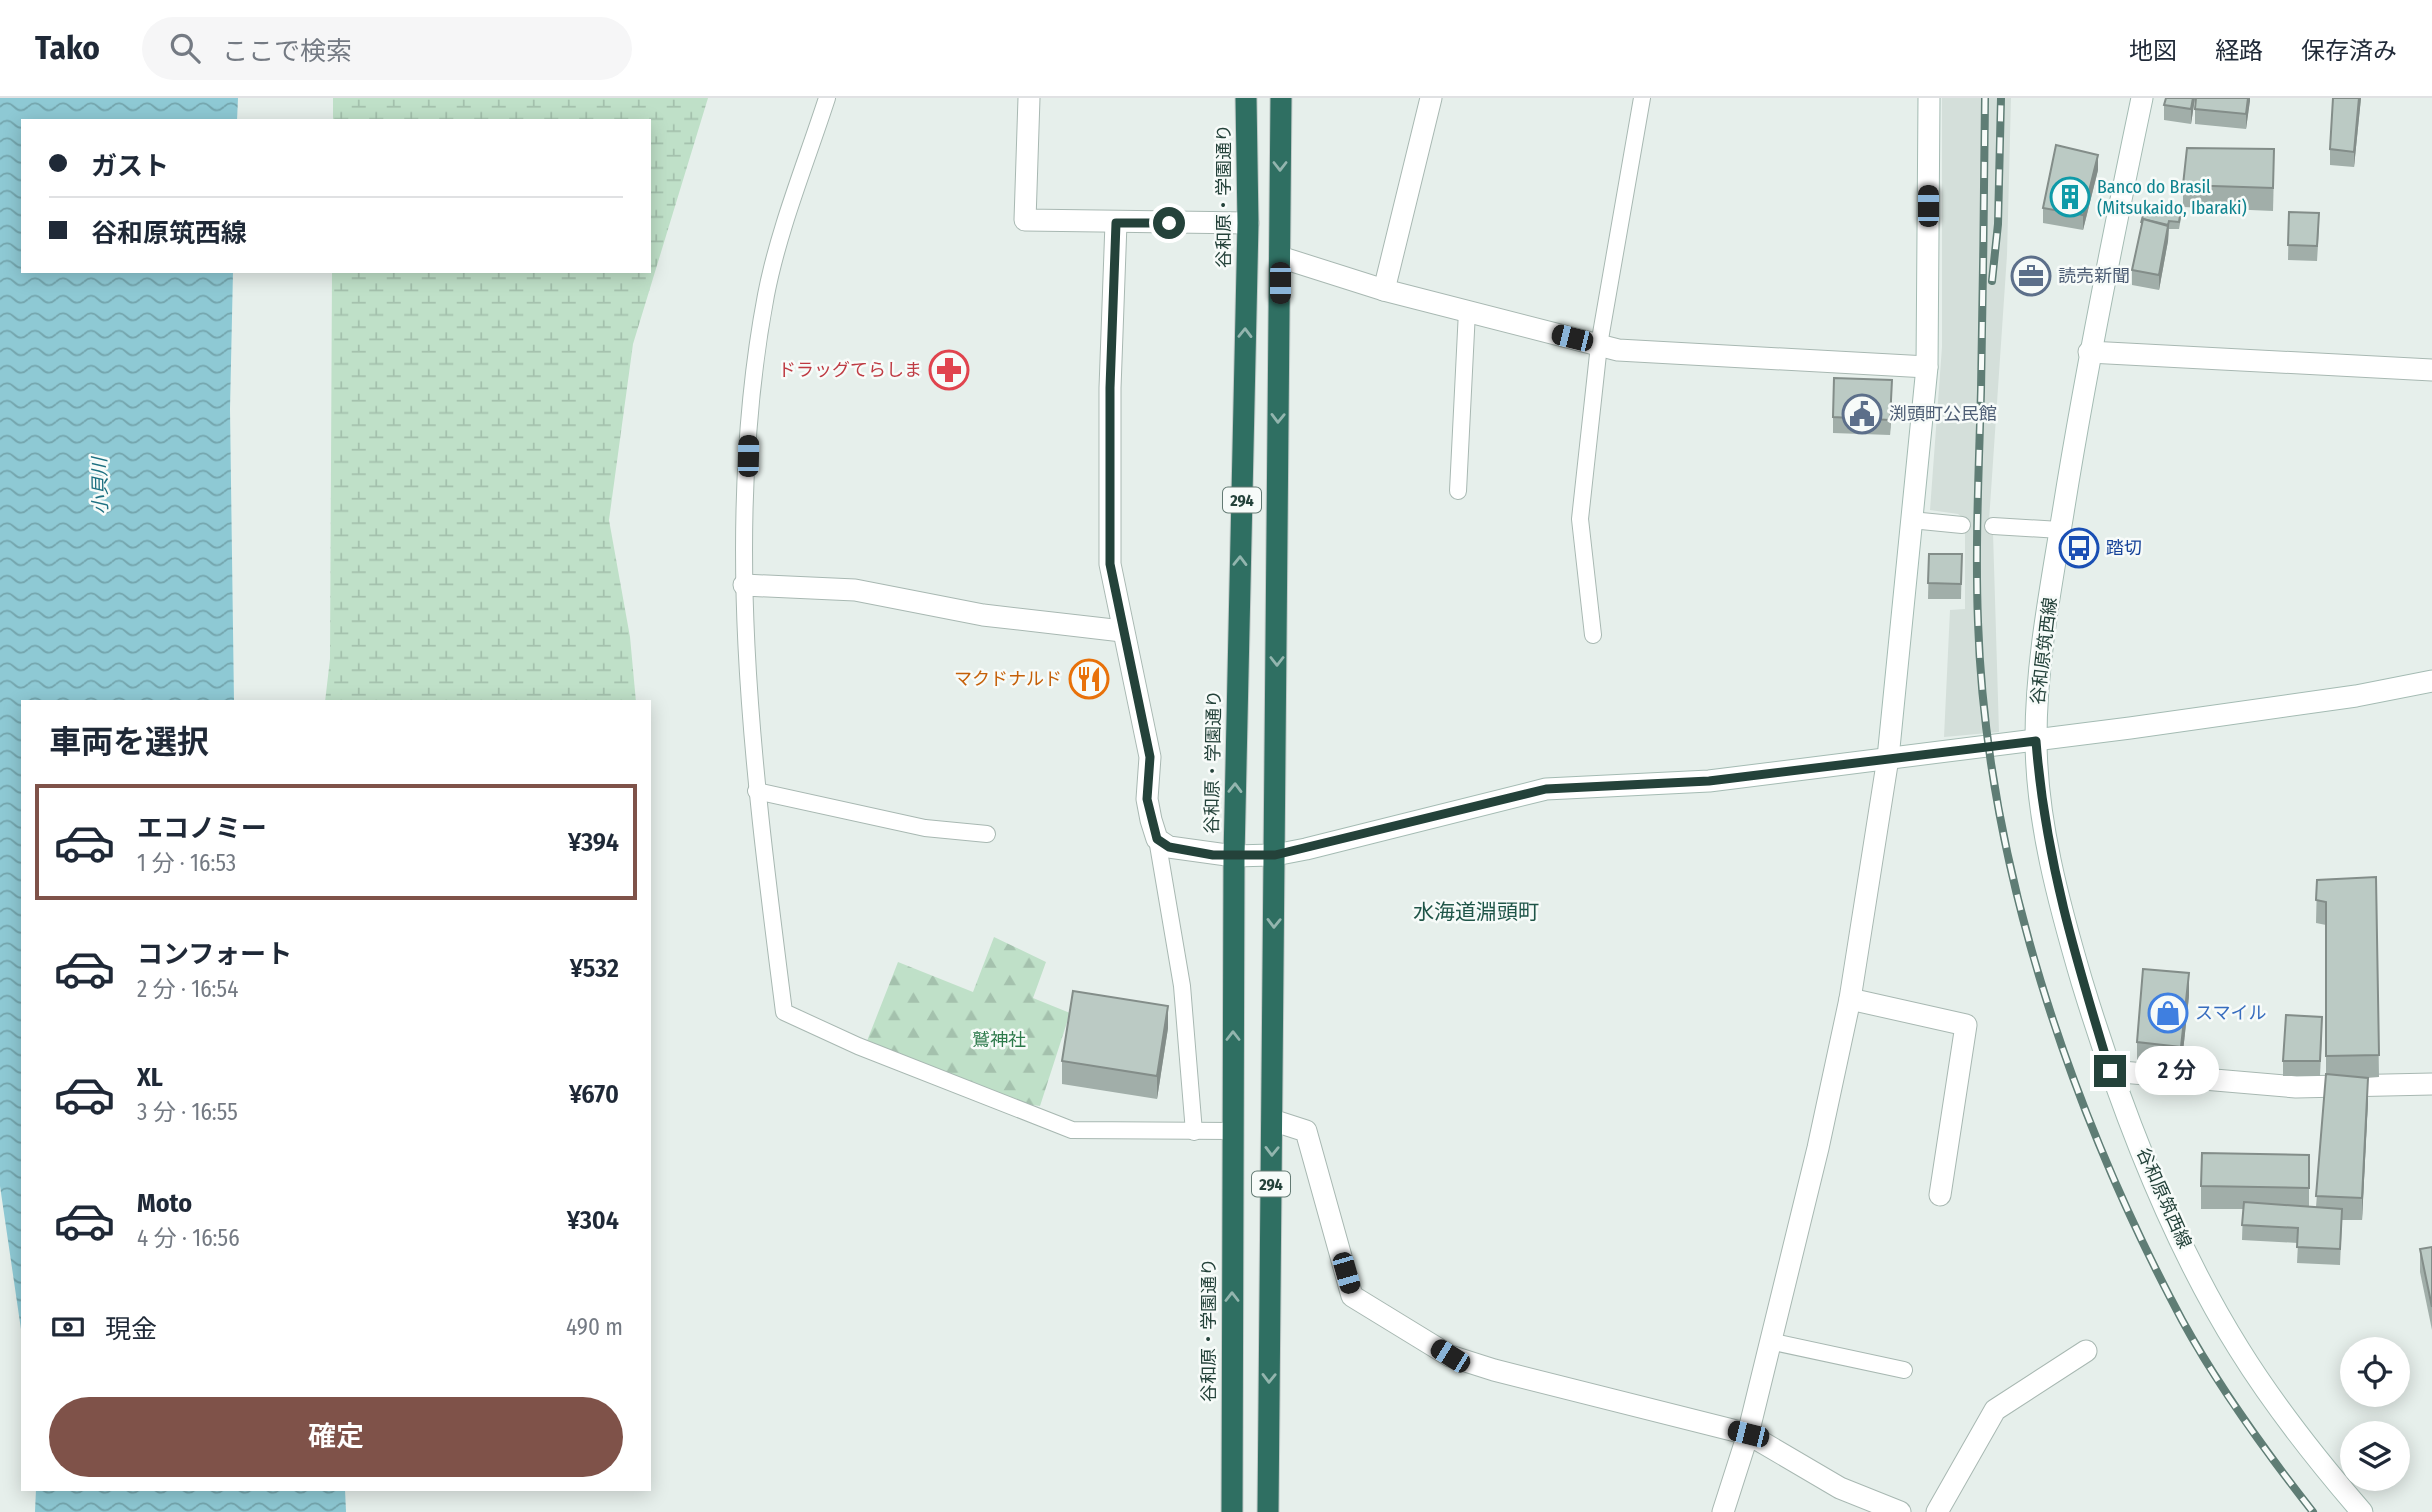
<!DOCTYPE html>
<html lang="ja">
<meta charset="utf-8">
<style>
body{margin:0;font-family:"Fira Sans Condensed","Noto Sans JP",sans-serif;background:#f6f6f7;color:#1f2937;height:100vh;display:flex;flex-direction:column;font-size:26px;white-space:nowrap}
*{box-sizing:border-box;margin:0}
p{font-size:23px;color:#747a83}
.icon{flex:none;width:38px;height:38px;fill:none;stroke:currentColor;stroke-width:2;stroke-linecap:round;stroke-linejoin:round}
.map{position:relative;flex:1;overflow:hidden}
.side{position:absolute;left:21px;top:602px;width:630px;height:791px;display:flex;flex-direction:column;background:#fff;border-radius:0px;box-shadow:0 4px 18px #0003}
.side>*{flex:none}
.top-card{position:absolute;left:21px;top:21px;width:630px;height:154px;border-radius:0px;box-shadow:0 4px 18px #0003;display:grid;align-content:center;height:154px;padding:0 28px;background:#fff}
.controls{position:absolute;left:2340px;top:1239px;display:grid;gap:14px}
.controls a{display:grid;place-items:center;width:70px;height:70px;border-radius:50%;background:#fff;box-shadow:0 4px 18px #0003;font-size:35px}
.end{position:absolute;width:32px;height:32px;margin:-16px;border:9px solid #24423a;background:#fff;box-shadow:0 0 0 4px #fff}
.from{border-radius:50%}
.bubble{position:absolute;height:49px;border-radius:24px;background:#fff;box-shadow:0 4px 18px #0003;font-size:23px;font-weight:600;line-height:49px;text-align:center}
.car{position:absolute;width:21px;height:42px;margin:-21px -10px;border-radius:9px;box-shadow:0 0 5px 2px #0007;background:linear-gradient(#222 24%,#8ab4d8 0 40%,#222 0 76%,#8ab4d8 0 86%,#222 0)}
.top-card b{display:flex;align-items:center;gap:24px;height:66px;font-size:26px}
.top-card b+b{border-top:2px solid #e0e1e3}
.top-card i{width:18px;height:18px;background:#1f2937}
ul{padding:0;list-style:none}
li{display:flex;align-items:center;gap:21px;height:116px;margin:0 14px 10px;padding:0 14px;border:4px solid transparent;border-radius:0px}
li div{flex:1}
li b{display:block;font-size:26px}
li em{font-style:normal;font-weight:600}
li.on{border-color:#7f5249}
li>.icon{width:63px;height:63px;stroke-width:1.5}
h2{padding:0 28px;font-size:32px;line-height:84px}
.pay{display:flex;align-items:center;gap:18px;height:77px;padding:0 28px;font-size:26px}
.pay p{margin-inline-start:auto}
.cta{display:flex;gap:14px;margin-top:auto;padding:14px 28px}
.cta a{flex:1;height:80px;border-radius:42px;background:#7f5249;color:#fff;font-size:28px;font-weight:600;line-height:80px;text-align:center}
header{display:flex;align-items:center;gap:42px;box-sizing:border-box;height:98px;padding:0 35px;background:#fff;border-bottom:2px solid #e0e1e3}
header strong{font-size:33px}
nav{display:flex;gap:38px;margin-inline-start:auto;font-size:24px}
.search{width:490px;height:63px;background:#f6f6f7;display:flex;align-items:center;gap:18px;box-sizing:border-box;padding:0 24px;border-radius:38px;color:#747a83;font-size:26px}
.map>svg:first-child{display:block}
</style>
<header>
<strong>Tako</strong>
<div class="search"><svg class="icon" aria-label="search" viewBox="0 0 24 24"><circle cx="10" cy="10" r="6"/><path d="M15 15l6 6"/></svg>ここで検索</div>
<nav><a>地図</a><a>経路</a><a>保存済み</a></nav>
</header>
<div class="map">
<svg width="2432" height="1414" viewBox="0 0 2432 1414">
<defs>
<pattern id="forest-firs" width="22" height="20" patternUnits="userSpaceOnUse" patternTransform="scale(1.75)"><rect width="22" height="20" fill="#bfe0c8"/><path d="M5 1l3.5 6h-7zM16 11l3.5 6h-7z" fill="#a4c1ad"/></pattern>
<pattern id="wetland-marsh" width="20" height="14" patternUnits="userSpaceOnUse" patternTransform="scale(1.75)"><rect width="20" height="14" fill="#bfe0c8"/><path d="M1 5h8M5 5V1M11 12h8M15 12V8" fill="none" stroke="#a4c1ad"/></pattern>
<pattern id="water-waves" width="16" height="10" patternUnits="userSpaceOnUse" patternTransform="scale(1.75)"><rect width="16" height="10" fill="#8ec9d4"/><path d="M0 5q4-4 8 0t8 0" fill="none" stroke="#74a5ad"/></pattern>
</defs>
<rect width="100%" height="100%" fill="#e6efeb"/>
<path fill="#d4dfda" d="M 1942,0 L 2011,0 L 2007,157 L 1989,423 L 1993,435 L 1999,634 L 1944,639 L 1950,512 L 1965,511 L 1965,433 L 1962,419 L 1958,416 L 1930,412 L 1942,249 Z"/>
<path fill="url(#forest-firs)" d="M 994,839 L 1046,864 L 1033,900 L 1070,915 L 1040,1008 L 1004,1003 L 867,943 L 898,864 L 973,894 Z"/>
<path fill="url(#wetland-marsh)" d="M 333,0 L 708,0 L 633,246 L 609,422 L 630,539 L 636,604 L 325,604 L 330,561 L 332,173 L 649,173 L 649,23 L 333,23 Z"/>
<g fill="url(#water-waves)">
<path d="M 0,0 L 238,0 L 237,23 L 23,23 L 23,173 L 233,173 L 230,311 L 234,604 L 23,604 L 23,1245 L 0,1088 Z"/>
<path d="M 36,1391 L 345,1391 L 346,1414 L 35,1414 Z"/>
</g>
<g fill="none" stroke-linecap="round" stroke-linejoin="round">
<defs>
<g id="lane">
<path d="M 827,0 C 806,65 779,130 766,197 C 721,434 754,678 784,914 L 858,948 L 1072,1032 L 1232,1033"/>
<path d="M 1458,393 L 1467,213"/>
<path d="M 1911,422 L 1962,427"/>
<path d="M 1993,428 L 2060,432"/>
<path d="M 1593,537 L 1580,421 L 1599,247 L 1642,0"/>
<path d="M 756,693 L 925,730 L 987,736"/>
<path d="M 1157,741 L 1182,888 L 1194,1034"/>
<path d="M 1769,1243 L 1904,1272"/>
</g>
<g id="street">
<path d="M 1029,0 L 1025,122 L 1248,125"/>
<path d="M 1116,125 L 1110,290 L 1110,466 L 1150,659 L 1147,701 L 1151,722 L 1157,741 L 1169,749 L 1234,758"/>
<path d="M 1280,159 L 1384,192 L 1618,252 L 1927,269"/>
<path d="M 1384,192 L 1431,0"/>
<path d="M 2089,254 L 2432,272"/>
<path d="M 744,487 L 855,492 L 983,517 L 1122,533"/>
<path d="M 1850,901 L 1966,927 L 1940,1097"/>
<path d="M 2110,973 L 2296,989 L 2432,986"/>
<path d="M 1272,1022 L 1306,1033 L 1352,1198 L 1450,1258 L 1494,1272 L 1748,1336 L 1840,1390 L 1900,1414"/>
<path d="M 1723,1414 L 1748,1336 L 1818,1050 L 1850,901 L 1888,660"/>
<path d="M 1937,1414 L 1995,1312 L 2086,1253"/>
</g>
<g id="secondary">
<path d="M 2142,0 C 2113,138 2085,276 2063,415 C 2051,489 2036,565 2036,640 C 2036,722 2059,806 2082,884 C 2120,1008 2170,1141 2239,1251 C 2275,1309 2318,1363 2362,1414"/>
<path d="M 1888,660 L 1927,269 L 1929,0"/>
<path d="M 1234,758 L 1275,757 L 1306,751 L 1546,691 L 1709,683 L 2130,630 L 2356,598 L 2432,583"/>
</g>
<g id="highway">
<path d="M 1232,1414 L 1234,758 L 1248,125 L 1246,0"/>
<path d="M 1268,1414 L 1281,0"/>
</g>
</defs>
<use href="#lane" stroke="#a8b8b2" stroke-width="18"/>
<use href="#street" stroke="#a8b8b2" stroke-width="23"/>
<use href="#secondary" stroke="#a4bbb3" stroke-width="23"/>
<use href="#highway" stroke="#c2cac8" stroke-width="23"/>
<use href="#lane" stroke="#fff" stroke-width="16"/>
<use href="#street" stroke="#fff" stroke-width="21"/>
<use href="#secondary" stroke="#fff" stroke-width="21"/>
<use href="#highway" stroke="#2f6f62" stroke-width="21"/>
<defs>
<g id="rail">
<path d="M 1985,0 C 1984,97 1983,195 1981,292 C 1979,369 1975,447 1978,524 C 1986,764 2070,1012 2182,1222 C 2219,1290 2266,1354 2313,1414"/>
<path d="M 1992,183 L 1998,126 L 2001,0"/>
</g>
</defs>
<use href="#rail" stroke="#5f7d75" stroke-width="8"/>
<use href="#rail" stroke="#f7fbf9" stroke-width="5" stroke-dasharray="16" stroke-linecap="butt"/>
</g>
<g fill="#a1aea9">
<path d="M 2166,0 L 2195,0 L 2191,26 L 2164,22 L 2164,7 Z"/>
<path d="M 2250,0 L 2246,31 L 2195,26 L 2195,11 Z"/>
<path d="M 2333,0 L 2361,0 L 2354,69 L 2330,67 L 2330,51 Z"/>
<path d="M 2098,72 L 2083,132 L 2043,125 L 2043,110 Z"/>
<path d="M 2274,74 L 2273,113 L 2183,109 L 2183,87 Z"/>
<path d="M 2146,106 L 2181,120 L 2179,131 L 2169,131 L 2168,143 L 2159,192 L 2132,187 L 2132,172 Z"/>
<path d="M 2289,114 L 2319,130 L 2317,163 L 2288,162 Z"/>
<path d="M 1892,298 L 1890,337 L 1833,335 L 1833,319 Z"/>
<path d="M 1929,456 L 1962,456 L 1961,501 L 1928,501 Z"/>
<path d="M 2376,779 L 2379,979 L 2366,980 L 2368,1003 L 2362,1122 L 2342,1122 L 2340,1167 L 2297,1165 L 2298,1145 L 2242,1142 L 2243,1111 L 2201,1111 L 2201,1088 L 2309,1057 L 2309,1109 L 2316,1109 L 2326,976 L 2326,827 L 2316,825 L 2317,782 Z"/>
<path d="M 2189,898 L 2181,972 L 2137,967 L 2137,944 Z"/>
<path d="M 1168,930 L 1157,1001 L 1062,986 L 1062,963 Z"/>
<path d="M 2322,934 L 2320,978 L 2283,978 L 2283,963 Z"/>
<path d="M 2432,1149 L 2432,1232 L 2420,1174 L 2420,1151 Z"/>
</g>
<g fill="#838d89">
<path d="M 2193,0 L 2195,0 L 2191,26 L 2191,11 Z"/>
<path d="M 2248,0 L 2250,0 L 2250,3 L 2246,31 L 2246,16 Z"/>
<path d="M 2359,0 L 2361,0 L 2354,69 L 2354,54 Z"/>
<path d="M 2098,57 L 2098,72 L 2083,132 L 2083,117 Z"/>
<path d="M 2169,123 L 2168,143 L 2159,192 L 2159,177 Z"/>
<path d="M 1892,282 L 1892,298 L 1890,337 L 1890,322 Z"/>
<path d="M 2189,875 L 2189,898 L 2181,972 L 2181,949 Z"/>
<path d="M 1168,908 L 1168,930 L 1157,1001 L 1157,978 Z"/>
<path d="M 2368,980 L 2368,1003 L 2362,1122 L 2362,1100 Z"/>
</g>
<g fill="#bbcac4" stroke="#838d89" stroke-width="2">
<path d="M 2166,0 L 2193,0 L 2191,11 L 2164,7 Z"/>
<path d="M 2196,0 L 2248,0 L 2246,16 L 2195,11 Z"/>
<path d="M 2333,0 L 2359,0 L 2354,54 L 2330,51 Z"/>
<path d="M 2056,47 L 2098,57 L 2083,117 L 2043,110 Z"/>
<path d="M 2187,50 L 2274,51 L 2273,90 L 2183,87 Z"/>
<path d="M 2146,106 L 2181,112 L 2179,124 L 2169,123 L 2168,127 L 2143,121 L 2141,125 Z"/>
<path d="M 2289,114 L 2319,115 L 2317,148 L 2288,147 Z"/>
<path d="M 2143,121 L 2168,128 L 2159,177 L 2132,172 Z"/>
<path d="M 1834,280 L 1892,282 L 1890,322 L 1833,319 Z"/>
<path d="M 1929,456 L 1962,456 L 1961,486 L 1928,485 Z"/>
<path d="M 2376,779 L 2379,957 L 2326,958 L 2326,804 L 2316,802 L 2317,782 Z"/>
<path d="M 2143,871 L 2189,875 L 2181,949 L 2137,944 Z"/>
<path d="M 1073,893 L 1168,908 L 1157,978 L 1062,963 Z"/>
<path d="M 2286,917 L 2322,919 L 2320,963 L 2283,963 Z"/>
<path d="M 2326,976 L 2368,980 L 2362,1100 L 2316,1098 Z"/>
<path d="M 2202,1055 L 2309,1057 L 2309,1090 L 2201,1088 Z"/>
<path d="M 2244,1104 L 2342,1111 L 2340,1151 L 2297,1149 L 2298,1130 L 2242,1127 Z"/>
<path d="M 2432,1149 L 2432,1209 L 2420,1151 Z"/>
</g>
<defs><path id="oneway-chevron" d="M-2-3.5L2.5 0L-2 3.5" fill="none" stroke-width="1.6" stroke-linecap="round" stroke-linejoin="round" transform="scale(1.75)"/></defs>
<g stroke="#93b5ae">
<use href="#oneway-chevron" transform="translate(1280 68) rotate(90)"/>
<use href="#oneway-chevron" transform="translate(1245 235) rotate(-89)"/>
<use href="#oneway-chevron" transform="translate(1278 320) rotate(91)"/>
<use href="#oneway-chevron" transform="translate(1240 463) rotate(-89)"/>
<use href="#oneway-chevron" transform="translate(1277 563) rotate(90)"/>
<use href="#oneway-chevron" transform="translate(1235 690) rotate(-89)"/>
<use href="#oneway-chevron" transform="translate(1274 825) rotate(91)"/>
<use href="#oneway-chevron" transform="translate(1233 938) rotate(-90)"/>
<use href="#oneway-chevron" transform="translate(1272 1053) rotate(91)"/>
<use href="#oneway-chevron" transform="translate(1232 1199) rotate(-90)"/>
<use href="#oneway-chevron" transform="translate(1269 1280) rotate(91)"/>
</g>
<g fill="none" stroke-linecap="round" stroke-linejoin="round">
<path stroke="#24423a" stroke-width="9" d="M 1169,125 L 1116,125 L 1110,290 L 1110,466 L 1150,659 L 1147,701 L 1157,741 L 1169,749 L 1213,757 L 1275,757 L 1546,691 L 1709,683 L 2036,643 C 2045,760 2076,862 2110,973"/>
</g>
<defs>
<symbol id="building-ring" viewBox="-11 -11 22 22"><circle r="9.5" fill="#f7fbf9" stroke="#0f9aa8" stroke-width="1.5"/><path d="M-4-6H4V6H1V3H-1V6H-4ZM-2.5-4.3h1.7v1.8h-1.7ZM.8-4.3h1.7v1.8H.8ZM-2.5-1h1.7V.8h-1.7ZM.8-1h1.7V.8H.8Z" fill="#0f9aa8"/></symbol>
<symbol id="office-ring" viewBox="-11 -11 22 22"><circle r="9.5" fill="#f7fbf9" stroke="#5c6f8a" stroke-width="1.5"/><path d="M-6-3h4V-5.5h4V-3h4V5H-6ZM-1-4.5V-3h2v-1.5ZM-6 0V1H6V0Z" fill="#5c6f8a"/></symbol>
<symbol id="pharmacy-ring" viewBox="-11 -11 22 22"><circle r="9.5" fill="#f7fbf9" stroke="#e0444e" stroke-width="1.5"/><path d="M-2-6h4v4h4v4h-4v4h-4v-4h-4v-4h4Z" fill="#e0444e"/></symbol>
<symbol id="civic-ring" viewBox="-11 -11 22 22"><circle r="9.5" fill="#f7fbf9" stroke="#5c6f8a" stroke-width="1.5"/><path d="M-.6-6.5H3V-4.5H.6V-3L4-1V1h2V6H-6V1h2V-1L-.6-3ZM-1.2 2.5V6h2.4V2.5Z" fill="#5c6f8a"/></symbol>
<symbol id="bus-ring" viewBox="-11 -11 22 22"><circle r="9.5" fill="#f7fbf9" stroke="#1a4fb4" stroke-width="1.5"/><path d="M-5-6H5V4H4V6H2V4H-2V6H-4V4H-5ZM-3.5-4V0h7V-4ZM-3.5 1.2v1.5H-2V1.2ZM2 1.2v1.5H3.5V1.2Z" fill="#1a4fb4"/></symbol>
<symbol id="restaurant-ring" viewBox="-11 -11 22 22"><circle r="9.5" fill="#f7fbf9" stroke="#e8710a" stroke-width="1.5"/><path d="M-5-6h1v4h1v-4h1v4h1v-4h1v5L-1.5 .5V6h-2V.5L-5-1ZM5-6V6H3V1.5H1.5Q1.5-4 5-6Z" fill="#e8710a"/></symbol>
<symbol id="shop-ring" viewBox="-11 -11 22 22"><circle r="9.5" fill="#f7fbf9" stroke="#3f7fe0" stroke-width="1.5"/><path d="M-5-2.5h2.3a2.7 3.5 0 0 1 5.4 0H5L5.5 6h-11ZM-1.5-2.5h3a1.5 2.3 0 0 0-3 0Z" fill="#3f7fe0"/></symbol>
</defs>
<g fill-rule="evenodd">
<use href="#building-ring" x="2048" y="77" width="44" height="44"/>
<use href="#office-ring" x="2009" y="156" width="44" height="44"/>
<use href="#pharmacy-ring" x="927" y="250" width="44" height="44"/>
<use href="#civic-ring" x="1840" y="294" width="44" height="44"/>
<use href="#bus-ring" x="2057" y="428" width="44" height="44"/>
<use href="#restaurant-ring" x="1067" y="559" width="44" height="44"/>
<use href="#shop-ring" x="2146" y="893" width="44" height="44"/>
</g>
<g text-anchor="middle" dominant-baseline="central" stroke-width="5" stroke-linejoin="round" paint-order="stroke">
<g fill="#f7fbf9" stroke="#637a73" stroke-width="2">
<rect x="1223" y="389.5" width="38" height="25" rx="5"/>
<rect x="1252" y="1073.5" width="38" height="25" rx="5"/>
</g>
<g font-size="16" font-weight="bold" fill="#24423a">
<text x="1242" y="402">294</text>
<text x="1271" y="1086">294</text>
</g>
<g font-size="18" fill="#0d838f" stroke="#f7fbf9" text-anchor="start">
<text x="2097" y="89">Banco do Brasil<tspan x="2097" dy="21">(Mitsukaido, Ibaraki)</tspan></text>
</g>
<g font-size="18" fill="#24423a" stroke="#f7fbf9">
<text transform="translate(1224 98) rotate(-90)">谷和原・学園通り</text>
<text transform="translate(2044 553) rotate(-83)">谷和原筑西線</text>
<text transform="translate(1213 664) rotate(-89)">谷和原・学園通り</text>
<text transform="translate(2164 1100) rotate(66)">谷和原筑西線</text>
<text transform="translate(1209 1232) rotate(-90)">谷和原・学園通り</text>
</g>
<g font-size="18" fill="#4e5e75" stroke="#f7fbf9" text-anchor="start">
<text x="2058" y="178">読売新聞</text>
<text x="1889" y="316">渕頭町公民館</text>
</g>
<g font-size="18" fill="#be3a42" stroke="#f7fbf9" text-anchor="end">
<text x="922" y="272">ドラッグてらしま</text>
</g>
<g font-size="18" fill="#164399" stroke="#f7fbf9" text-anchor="start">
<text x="2106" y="450">踏切</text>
</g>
<g font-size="18" fill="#c56008" stroke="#f7fbf9" text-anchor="end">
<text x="1062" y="581">マクドナルド</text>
</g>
<g font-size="18" fill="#366cbe" stroke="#f7fbf9" text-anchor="start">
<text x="2195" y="915">スマイル</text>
</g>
<g font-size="18" fill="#2d7a4b" stroke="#f7fbf9">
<text x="999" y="942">鷲神社</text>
</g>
<g font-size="19" font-style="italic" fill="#1c6f80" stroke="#f7fbf9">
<text transform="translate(100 388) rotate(-91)">小貝川</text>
</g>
<g font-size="21" fill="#1f5548" stroke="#f7fbf9">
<text x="1476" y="814">水海道淵頭町</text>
</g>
</g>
</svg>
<div class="controls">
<a><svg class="icon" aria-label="locate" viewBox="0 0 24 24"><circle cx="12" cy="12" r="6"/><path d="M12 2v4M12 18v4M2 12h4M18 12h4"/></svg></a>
<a><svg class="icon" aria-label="layers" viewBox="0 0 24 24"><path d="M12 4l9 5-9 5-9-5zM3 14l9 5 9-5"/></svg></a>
</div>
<i class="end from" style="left:1169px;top:125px"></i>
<i class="end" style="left:2110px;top:973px"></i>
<div class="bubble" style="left:2135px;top:948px;width:84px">2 分</div>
<i class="car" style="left:1928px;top:108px;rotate:0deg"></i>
<i class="car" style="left:1280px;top:185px;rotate:180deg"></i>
<i class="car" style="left:1572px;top:240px;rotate:284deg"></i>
<i class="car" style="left:748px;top:358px;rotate:1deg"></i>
<i class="car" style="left:1346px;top:1175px;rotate:164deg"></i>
<i class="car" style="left:1450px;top:1258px;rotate:302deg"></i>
<i class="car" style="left:1748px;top:1336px;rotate:284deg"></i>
<div class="top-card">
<b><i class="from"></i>ガスト</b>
<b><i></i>谷和原筑西線</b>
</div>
<section class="side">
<h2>車両を選択</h2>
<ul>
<li class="on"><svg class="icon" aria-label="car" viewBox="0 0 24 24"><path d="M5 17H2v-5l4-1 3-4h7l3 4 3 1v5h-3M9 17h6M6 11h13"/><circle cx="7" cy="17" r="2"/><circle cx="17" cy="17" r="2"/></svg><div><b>エコノミー</b><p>1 分 · 16:53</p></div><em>¥394</em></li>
<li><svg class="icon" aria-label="car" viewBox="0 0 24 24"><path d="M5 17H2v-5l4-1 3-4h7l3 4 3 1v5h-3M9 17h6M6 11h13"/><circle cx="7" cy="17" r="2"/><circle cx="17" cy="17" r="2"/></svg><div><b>コンフォート</b><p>2 分 · 16:54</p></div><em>¥532</em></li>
<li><svg class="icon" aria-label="car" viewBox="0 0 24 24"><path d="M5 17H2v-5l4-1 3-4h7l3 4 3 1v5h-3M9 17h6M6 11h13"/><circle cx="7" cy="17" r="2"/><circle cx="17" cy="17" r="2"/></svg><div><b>XL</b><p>3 分 · 16:55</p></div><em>¥670</em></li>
<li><svg class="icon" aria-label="car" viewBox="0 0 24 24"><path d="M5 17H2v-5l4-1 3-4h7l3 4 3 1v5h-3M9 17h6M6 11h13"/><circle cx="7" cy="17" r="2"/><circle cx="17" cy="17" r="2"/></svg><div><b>Moto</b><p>4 分 · 16:56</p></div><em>¥304</em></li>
</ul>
<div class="pay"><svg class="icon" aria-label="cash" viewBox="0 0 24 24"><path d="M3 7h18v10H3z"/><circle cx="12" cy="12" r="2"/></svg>現金<p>490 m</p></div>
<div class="cta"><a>確定</a></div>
</section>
</div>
